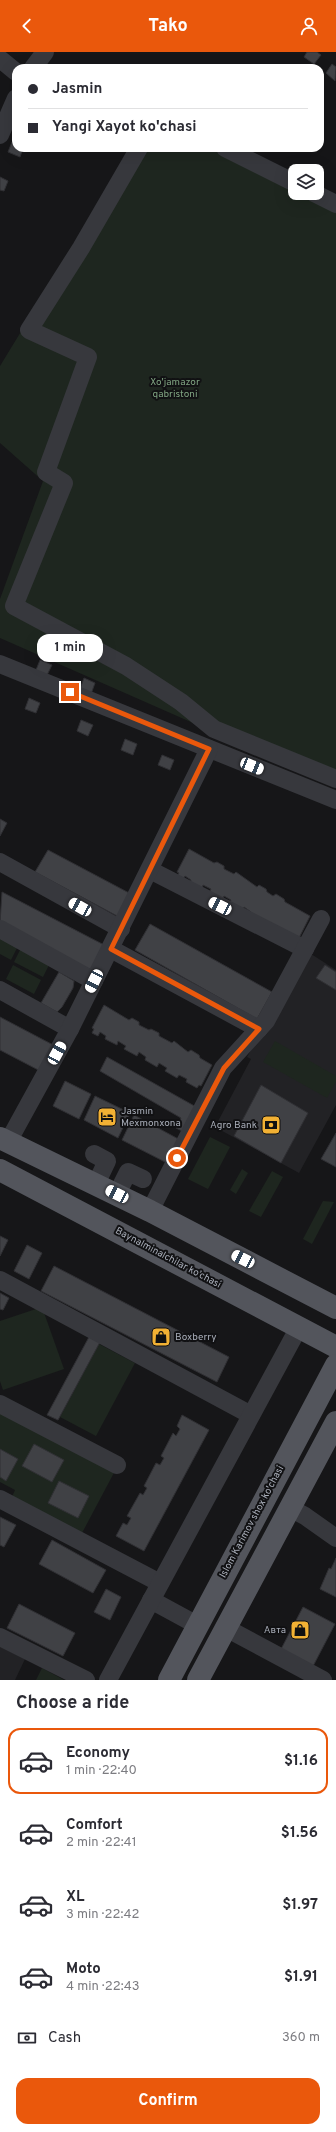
<!DOCTYPE html>
<meta charset="utf-8">
<style>
body{margin:0;font-family:Overpass,sans-serif;background:#f7f7f7;color:#2b2b33;height:100vh;display:flex;flex-direction:column;font-size:15px;white-space:nowrap}
*{box-sizing:border-box;margin:0}
p{font-size:13px;color:#7c7c81}
.icon{flex:none;width:22px;height:22px;fill:none;stroke:currentColor;stroke-width:2;stroke-linecap:round;stroke-linejoin:round}
.map{position:relative;height:1628px;overflow:hidden}
.drawer{display:flex;flex-direction:column;background:#fff;flex:1}
.drawer>*{flex:none}
.guide{position:absolute;left:12px;top:12px;width:312px;height:88px;border-radius:12px;box-shadow:0 4px 16px #0002;display:grid;align-content:center;height:88px;padding:0 16px;background:#fff}
.controls{position:absolute;left:288px;top:112px;display:grid;gap:8px}
.controls a{display:grid;place-items:center;width:36px;height:36px;border-radius:8px;background:#fff;box-shadow:0 4px 16px #0002;font-size:20px}
.end{position:absolute;width:18px;height:18px;margin:-9px;border:5px solid #ea580c;background:#fff;box-shadow:0 0 0 2px #fff}
.from{border-radius:50%}
.bubble{position:absolute;height:28px;border-radius:12px;background:#fff;box-shadow:0 4px 16px #0002;font-size:13px;font-weight:700;line-height:28px;text-align:center}
.car{position:absolute;width:12px;height:24px;margin:-12px -6px;border-radius:5px;box-shadow:0 0 3px 1px #0007;background:linear-gradient(#fff 24%,#345 0 40%,#fff 0 76%,#345 0 86%,#fff 0)}
.guide b{display:flex;align-items:center;gap:14px;height:38px;font-size:15px}
.guide b+b{border-top:1px solid #e1e1e2}
.guide i{width:10px;height:10px;background:#2b2b33}
ul{padding:0;list-style:none}
li{display:flex;align-items:center;gap:12px;height:66px;margin:0 8px 6px;padding:0 8px;border:2px solid transparent;border-radius:12px}
li div{flex:1}
li b{display:block;font-size:15px}
li em{font-style:normal;font-weight:700}
li.on{border-color:#ea580c}
li>.icon{width:36px;height:36px;stroke-width:1.5}
h2{padding:0 16px;font-size:18px;line-height:48px}
.pay{display:flex;align-items:center;gap:10px;height:44px;padding:0 16px;font-size:15px}
.pay p{margin-inline-start:auto}
.button{display:flex;gap:8px;margin-top:auto;padding:8px 16px}
.button a{flex:1;height:46px;border-radius:12px;background:#ea580c;color:#fff;font-size:16px;font-weight:700;line-height:46px;text-align:center}
header{display:flex;justify-content:space-between;align-items:center;height:52px;padding:0 16px;background:#ea580c;color:#fff;font-size:18px;font-weight:700}
.map>svg:first-child{display:block}
</style>
<header><svg class="icon" aria-label="back" viewBox="0 0 24 24"><path d="M15 5l-7 7 7 7"/></svg>Tako<svg class="icon" aria-label="person" viewBox="0 0 24 24"><circle cx="12" cy="8" r="4"/><path d="M4 21q1-7 8-7t8 7"/></svg></header>
<div class="map">
<svg width="336" height="1628" viewBox="0 0 336 1628">
<rect width="100%" height="100%" fill="#161618"/>
<g fill="#222225">
<path d="M 308,900 L 336,918 L 336,1053 L 299,1121 L 215,1075 L 251,1007 L 247,1005 Z"/>
<path d="M 0,1594 L 25,1607 L 15,1628 L 0,1628 Z"/>
</g>
<g fill="#1e261f">
<path d="M 133,96 L 239,96 L 295,121 L 295,141 L 336,143 L 336,734 L 0,586 L 0,547 L 43,429 L 0,391 L 0,314 Z"/>
<path d="M 0,885 L 18,894 L 11,908 L 0,902 Z"/>
<path d="M 21,896 L 50,911 L 43,925 L 14,910 Z"/>
<path d="M 13,913 L 41,928 L 34,942 L 6,927 Z"/>
<path d="M 275,989 L 336,1024 L 336,1030 L 327,1046 L 263,1010 Z"/>
<path d="M 210,1085 L 230,1095 L 208,1137 L 188,1127 Z"/>
<path d="M 242,1117 L 248,1121 L 236,1142 L 230,1138 Z"/>
<path d="M 272,1119 L 283,1125 L 261,1165 L 249,1159 Z"/>
<path d="M 323,1149 L 334,1150 L 312,1192 L 303,1187 Z"/>
<path d="M 42,1255 L 64,1317 L 3,1338 L 0,1329 L 0,1269 Z"/>
<path d="M 99,1292 L 135,1311 L 96,1384 L 60,1365 Z"/>
<path d="M 0,1356 L 116,1417 L 82,1481 L 12,1445 L 15,1438 L 0,1430 Z"/>
<path d="M 42,1616 L 64,1628 L 36,1628 Z"/>
</g>
<g fill="#404145" stroke="#303034">
<path d="M 307,0 L 317,0 L 321,3 L 314,12 L 304,5 Z"/>
<path d="M 332,12 L 336,15 L 335,29 L 326,21 Z"/>
<path d="M 12,90 L 16,91 L 16,96 L 23,96 L 20,105 L 8,100 Z"/>
<path d="M 0,125 L 8,129 L 4,139 L 0,138 Z"/>
<path d="M 40,608 L 52,613 L 47,623 L 36,618 Z"/>
<path d="M 84,626 L 95,631 L 91,642 L 80,637 Z"/>
<path d="M 29,646 L 40,651 L 36,661 L 25,657 Z"/>
<path d="M 81,668 L 93,673 L 88,684 L 77,679 Z"/>
<path d="M 125,687 L 137,692 L 133,703 L 121,698 Z"/>
<path d="M 162,703 L 174,708 L 170,718 L 158,713 Z"/>
<path d="M 0,767 L 7,771 L 0,784 Z"/>
<path d="M 189,797 L 214,811 L 217,810 L 224,814 L 224,817 L 234,822 L 236,820 L 257,835 L 259,833 L 266,837 L 267,840 L 273,844 L 276,842 L 284,847 L 285,850 L 310,864 L 299,886 L 250,863 L 251,860 L 244,855 L 242,858 L 229,852 L 231,848 L 224,844 L 222,848 L 209,841 L 211,837 L 203,833 L 202,837 L 190,831 L 191,828 L 185,824 L 183,827 L 177,824 L 179,821 L 177,820 Z"/>
<path d="M 48,798 L 131,842 L 119,865 L 35,820 Z"/>
<path d="M 2,840 L 108,895 L 95,920 L 0,871 Z"/>
<path d="M 150,872 L 272,940 L 257,967 L 135,898 Z"/>
<path d="M 325,913 L 336,920 L 336,938 L 316,926 Z"/>
<path d="M 59,920 L 74,929 L 73,936 L 62,955 L 57,960 L 41,951 Z"/>
<path d="M 104,953 L 129,968 L 132,966 L 139,970 L 139,973 L 149,978 L 151,977 L 159,981 L 159,984 L 172,991 L 174,989 L 188,1000 L 191,998 L 199,1003 L 200,1006 L 212,1013 L 201,1034 L 199,1033 L 197,1036 L 186,1030 L 187,1027 L 179,1023 L 177,1026 L 165,1019 L 167,1016 L 159,1011 L 157,1015 L 145,1008 L 146,1005 L 139,1000 L 137,1004 L 124,997 L 126,994 L 118,989 L 117,993 L 105,987 L 106,984 L 100,980 L 98,984 L 92,981 L 94,977 L 92,976 Z"/>
<path d="M 0,965 L 57,995 L 44,1021 L 0,998 Z"/>
<path d="M 107,1005 L 198,1056 L 184,1080 L 176,1076 L 181,1066 L 100,1019 Z"/>
<path d="M 65,1029 L 91,1042 L 79,1067 L 53,1054 Z"/>
<path d="M 261,1033 L 308,1061 L 281,1111 L 234,1084 Z"/>
<path d="M 95,1044 L 130,1061 L 118,1086 L 84,1068 Z"/>
<path d="M 134,1063 L 182,1089 L 171,1113 L 122,1088 Z"/>
<path d="M 336,1081 L 336,1115 L 321,1107 Z"/>
<path d="M 0,1184 L 8,1188 L 0,1204 Z"/>
<path d="M 27,1193 L 42,1201 L 29,1227 L 14,1219 Z"/>
<path d="M 54,1214 L 229,1305 L 217,1330 L 41,1239 Z"/>
<path d="M 0,1241 L 9,1246 L 3,1258 L 0,1257 Z"/>
<path d="M 89,1285 L 100,1290 L 58,1368 L 47,1363 Z"/>
<path d="M 182,1363 L 209,1378 L 144,1499 L 116,1484 L 123,1471 L 127,1473 L 131,1466 L 127,1464 L 140,1441 L 143,1443 L 147,1436 L 144,1434 L 156,1411 L 160,1413 L 164,1406 L 161,1404 L 173,1381 L 176,1384 L 180,1377 L 177,1374 Z"/>
<path d="M 34,1392 L 64,1408 L 52,1430 L 22,1414 Z"/>
<path d="M 0,1397 L 18,1407 L 6,1429 L 0,1425 Z"/>
<path d="M 59,1429 L 89,1444 L 78,1466 L 48,1451 Z"/>
<path d="M 0,1465 L 16,1473 L 4,1495 L 0,1493 Z"/>
<path d="M 52,1488 L 106,1518 L 93,1541 L 39,1512 Z"/>
<path d="M 336,1506 L 336,1545 L 320,1537 L 329,1516 L 331,1517 Z"/>
<path d="M 106,1537 L 121,1545 L 110,1568 L 94,1560 Z"/>
<path d="M 19,1552 L 75,1581 L 63,1604 L 7,1576 Z"/>
<path d="M 303,1555 L 335,1572 L 311,1618 L 279,1601 Z"/>
</g>
<g fill="none" stroke-linecap="round" stroke-linejoin="round">
<g stroke="#37383d" stroke-width="18">
<path d="M 0,7 L 16,20"/>
<path d="M 33,16 L 45,0"/>
<path d="M 0,83 L 16,46"/>
<path d="M 139,96 L 81,196 L 29,278 L 88,305 L 46,420 L 64,431 L 14,554 L 126,614 L 181,650 L 214,677 L 336,727"/>
<path d="M 225,96 L 295,131"/>
<path d="M 314,141 L 336,152"/>
<path d="M 0,612 L 336,748"/>
<path d="M 0,810 L 121,877"/>
<path d="M 150,818 L 305,897"/>
<path d="M 0,877 L 94,929"/>
<path d="M 111,897 L 259,977"/>
<path d="M 0,938 L 70,977"/>
<path d="M 8,1090 L 70,977 L 209,697"/>
<path d="M 94,1102 L 107,1109 L 96,1132"/>
<path d="M 117,1142 L 128,1120 L 143,1127"/>
<path d="M 150,1159 L 223,1016 L 266,969 L 321,867"/>
<path d="M 0,1228 L 251,1363"/>
<path d="M 0,1352 L 117,1413"/>
<path d="M 0,1447 L 160,1531"/>
<path d="M 290,1456 L 305,1464 L 336,1486"/>
<path d="M 151,1548 L 197,1573"/>
<path d="M 226,1576 L 323,1628"/>
<path d="M 0,1585 L 86,1628"/>
<path d="M 108,1628 L 299,1275"/>
</g>
<g stroke="#53555c" stroke-width="22">
<path d="M 0,1086 L 150,1159 L 336,1256"/>
<path d="M 0,1118 L 336,1295"/>
<path d="M 169,1628 L 336,1313"/>
<path d="M 198,1628 L 336,1370"/>
</g>
</g>
<g fill="none" stroke-linecap="round" stroke-linejoin="round">
<path stroke="#ea580c" stroke-width="5" d="M 70,640 L 209,697 L 111,897 L 259,977 L 224,1016 L 177,1106"/>
</g>
<defs>
<symbol id="hotel-square" viewBox="-11 -11 22 22"><rect x="-9" y="-9" width="18" height="18" rx="4" fill="#f2b134" stroke="#111113"/><path d="M-6-4.5h1.5V1H6V5H4.5V3h-9V5H-6ZM-4 0a1.8 1.8 0 1 1 3.6 0ZM.5 0V-2.5h3Q6-2.5 6 0Z" fill="#111"/></symbol>
<symbol id="bank-square" viewBox="-11 -11 22 22"><rect x="-9" y="-9" width="18" height="18" rx="4" fill="#f2b134" stroke="#111113"/><path d="M-6-4H6V4H-6ZM0-2.3a2.3 2.3 0 1 0 0 4.6a2.3 2.3 0 1 0 0-4.6Z" fill="#111"/></symbol>
<symbol id="shop-square" viewBox="-11 -11 22 22"><rect x="-9" y="-9" width="18" height="18" rx="4" fill="#f2b134" stroke="#111113"/><path d="M-5-2.5h2.3a2.7 3.5 0 0 1 5.4 0H5L5.5 6h-11ZM-1.5-2.5h3a1.5 2.3 0 0 0-3 0Z" fill="#111"/></symbol>
</defs>
<g fill-rule="evenodd">
<use href="#hotel-square" x="96" y="1054" width="22" height="22"/>
<use href="#bank-square" x="260" y="1062" width="22" height="22"/>
<use href="#shop-square" x="150" y="1274" width="22" height="22"/>
<use href="#shop-square" x="289" y="1567" width="22" height="22"/>
</g>
<g text-anchor="middle" dominant-baseline="central" stroke-width="4" stroke-linejoin="round" paint-order="stroke">
<g font-size="10" fill="#7fa381" stroke="#111113">
<text x="175" y="330">Xo'jamazor<tspan x="175" dy="12">qabristoni</tspan></text>
</g>
<g font-size="10" fill="#a8adb8" stroke="#111113" text-anchor="start">
<text x="121" y="1059">Jasmin<tspan x="121" dy="12">Mexmonxona</tspan></text>
<text x="257" y="1073" text-anchor="end">Agro Bank</text>
<text x="175" y="1285">Boxberry</text>
<text x="286" y="1578" text-anchor="end">Авта</text>
</g>
<g font-size="10" fill="#a8adb8" stroke="#111113">
<text transform="translate(168 1206) rotate(28)">Baynalminalchilar ko’chasi</text>
<text transform="translate(252 1470) rotate(-62)">Islom Karimov shox ko'chasi</text>
</g>
</g>
</svg>
<div class="controls">
<a><svg class="icon" aria-label="layers" viewBox="0 0 24 24"><path d="M12 4l9 5-9 5-9-5zM3 14l9 5 9-5"/></svg></a>
</div>
<i class="end from" style="left:177px;top:1106px"></i>
<i class="end" style="left:70px;top:640px"></i>
<div class="bubble" style="left:37px;top:582px;width:66px">1 min</div>
<i class="car" style="left:252px;top:714px;rotate:112deg"></i>
<i class="car" style="left:220px;top:854px;rotate:297deg"></i>
<i class="car" style="left:80px;top:855px;rotate:299deg"></i>
<i class="car" style="left:94px;top:929px;rotate:207deg"></i>
<i class="car" style="left:57px;top:1001px;rotate:29deg"></i>
<i class="car" style="left:117px;top:1142px;rotate:297deg"></i>
<i class="car" style="left:243px;top:1207px;rotate:297deg"></i>
<div class="guide">
<b><i class="from"></i>Jasmin</b>
<b><i></i>Yangi Xayot ko'chasi</b>
</div>
</div>
<section class="drawer">
<h2>Choose a ride</h2>
<ul>
<li class="on"><svg class="icon" aria-label="car" viewBox="0 0 24 24"><path d="M5 17H2v-5l4-1 3-4h7l3 4 3 1v5h-3M9 17h6M6 11h13"/><circle cx="7" cy="17" r="2"/><circle cx="17" cy="17" r="2"/></svg><div><b>Economy</b><p>1 min · 22:40</p></div><em>$1.16</em></li>
<li><svg class="icon" aria-label="car" viewBox="0 0 24 24"><path d="M5 17H2v-5l4-1 3-4h7l3 4 3 1v5h-3M9 17h6M6 11h13"/><circle cx="7" cy="17" r="2"/><circle cx="17" cy="17" r="2"/></svg><div><b>Comfort</b><p>2 min · 22:41</p></div><em>$1.56</em></li>
<li><svg class="icon" aria-label="car" viewBox="0 0 24 24"><path d="M5 17H2v-5l4-1 3-4h7l3 4 3 1v5h-3M9 17h6M6 11h13"/><circle cx="7" cy="17" r="2"/><circle cx="17" cy="17" r="2"/></svg><div><b>XL</b><p>3 min · 22:42</p></div><em>$1.97</em></li>
<li><svg class="icon" aria-label="car" viewBox="0 0 24 24"><path d="M5 17H2v-5l4-1 3-4h7l3 4 3 1v5h-3M9 17h6M6 11h13"/><circle cx="7" cy="17" r="2"/><circle cx="17" cy="17" r="2"/></svg><div><b>Moto</b><p>4 min · 22:43</p></div><em>$1.91</em></li>
</ul>
<div class="pay"><svg class="icon" aria-label="cash" viewBox="0 0 24 24"><path d="M3 7h18v10H3z"/><circle cx="12" cy="12" r="2"/></svg>Cash<p>360 m</p></div>
<div class="button"><a>Confirm</a></div>
</section>
